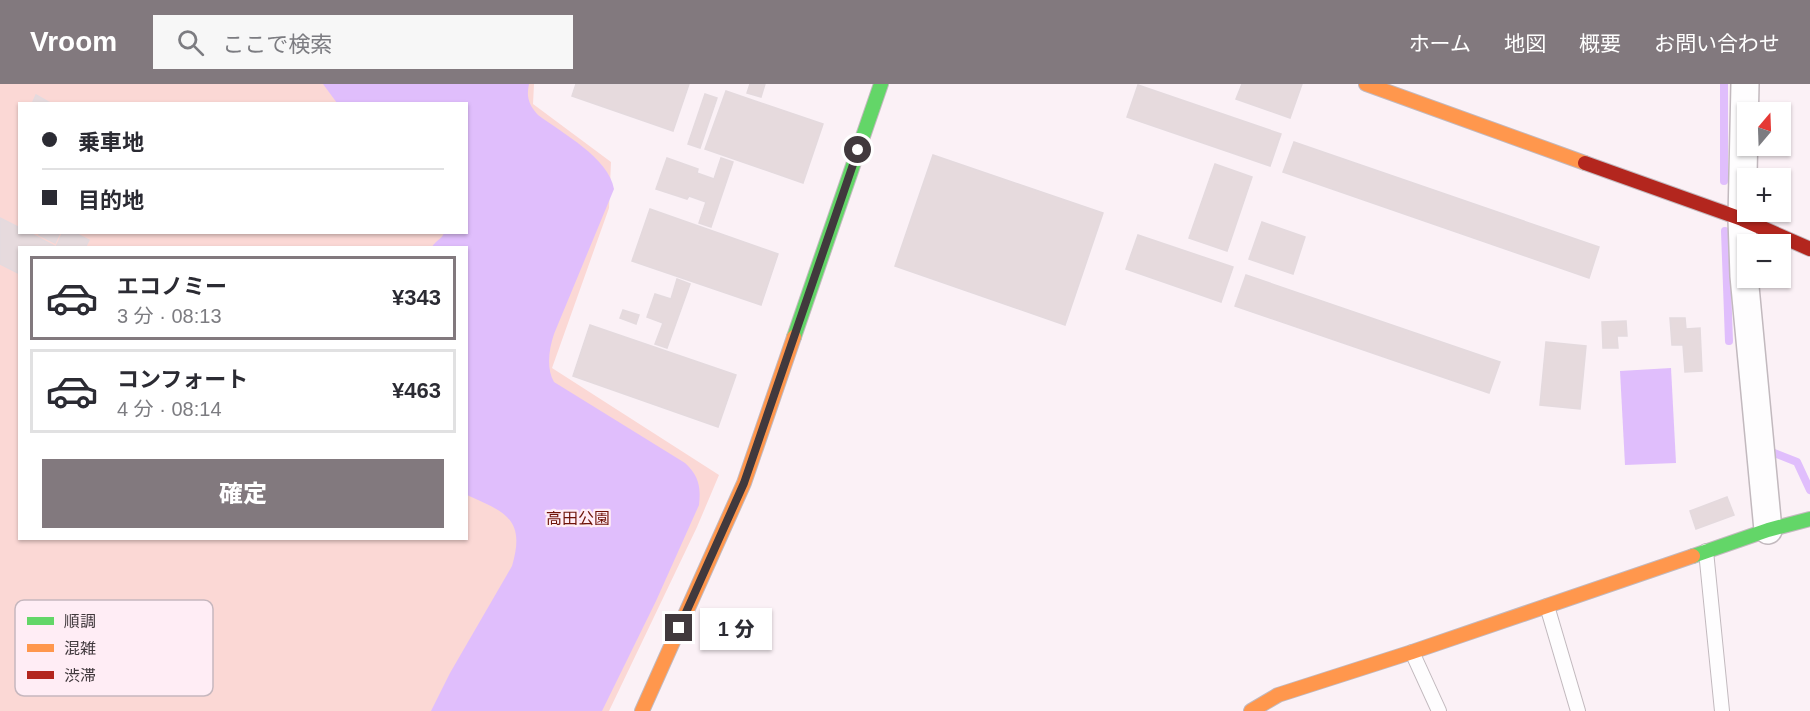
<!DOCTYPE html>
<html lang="ja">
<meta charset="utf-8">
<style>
body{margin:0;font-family:Helvetica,"Noto Sans JP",sans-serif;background:#f7f7f7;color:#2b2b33;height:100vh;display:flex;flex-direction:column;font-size:22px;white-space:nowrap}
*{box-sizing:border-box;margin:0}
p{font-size:20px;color:#7c7c81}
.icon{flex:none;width:33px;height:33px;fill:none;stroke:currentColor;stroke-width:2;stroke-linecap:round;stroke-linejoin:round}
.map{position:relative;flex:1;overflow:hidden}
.details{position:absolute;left:18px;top:162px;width:450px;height:294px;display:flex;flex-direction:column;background:#fff;border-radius:0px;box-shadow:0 2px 4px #0004}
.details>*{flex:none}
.hud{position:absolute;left:18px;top:18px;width:450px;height:132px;border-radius:0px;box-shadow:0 2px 4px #0004;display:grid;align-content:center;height:132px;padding:0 24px;background:#fff}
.needle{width:39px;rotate:19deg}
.tools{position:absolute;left:1737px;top:18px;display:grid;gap:12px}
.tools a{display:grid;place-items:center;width:54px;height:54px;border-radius:0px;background:#fff;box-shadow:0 2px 4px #0004;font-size:30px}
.end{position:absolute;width:27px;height:27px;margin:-14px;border:8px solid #41393d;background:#fff;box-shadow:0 0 0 3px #fff}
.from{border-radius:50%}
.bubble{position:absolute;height:42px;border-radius:0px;background:#fff;box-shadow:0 2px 4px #0004;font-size:20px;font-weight:800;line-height:42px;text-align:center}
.hud b{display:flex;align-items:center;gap:21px;height:57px;font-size:22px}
.hud b+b{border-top:2px solid #e1e1e2}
.hud i{width:15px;height:15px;background:#2b2b33}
ul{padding:10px 0 0;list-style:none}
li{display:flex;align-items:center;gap:18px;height:84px;margin:0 12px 9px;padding:0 12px;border:3px solid #e1e1e2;border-radius:0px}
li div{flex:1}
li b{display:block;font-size:22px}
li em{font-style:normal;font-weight:800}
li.on{border-color:#82797e}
li>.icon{width:54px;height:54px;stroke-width:1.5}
.action{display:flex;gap:12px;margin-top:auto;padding:12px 24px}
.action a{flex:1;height:69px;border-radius:0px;background:#82797e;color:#fff;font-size:24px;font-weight:800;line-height:69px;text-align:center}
header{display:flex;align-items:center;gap:36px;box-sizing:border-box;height:84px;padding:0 30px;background:#82797e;color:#fff}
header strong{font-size:28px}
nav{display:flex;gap:33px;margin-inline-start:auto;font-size:21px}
.search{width:420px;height:54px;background:#f7f7f7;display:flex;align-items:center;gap:15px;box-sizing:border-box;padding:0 21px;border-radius:0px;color:#7c7c81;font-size:22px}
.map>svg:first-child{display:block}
</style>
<header>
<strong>Vroom</strong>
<div class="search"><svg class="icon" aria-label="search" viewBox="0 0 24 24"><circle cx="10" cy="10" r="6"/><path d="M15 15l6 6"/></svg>ここで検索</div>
<nav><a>ホーム</a><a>地図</a><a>概要</a><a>お問い合わせ</a></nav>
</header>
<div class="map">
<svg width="1810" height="627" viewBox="0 0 1810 627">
<rect width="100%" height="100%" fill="#fbf1f6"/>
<path fill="#fbd8d5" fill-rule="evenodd" d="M 0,0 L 534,0 L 533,20 L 611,78 L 609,124 L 552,284 L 719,391 L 697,443 L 609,627 L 0,627 ZM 20,20 L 466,20 L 466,148 L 20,148 ZM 20,164 L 466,164 L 466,454 L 20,454 Z"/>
<g fill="#e0befc">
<path d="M 323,0 L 529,0 C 526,13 529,21 538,31 C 562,49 609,74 614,105 L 554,250 C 549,265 546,284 554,298 L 685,379 C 699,392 701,403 699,421 L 656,517 L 602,627 L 431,627 L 450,589 L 512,482 C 526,435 505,428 467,411 L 466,164 L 432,163 C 435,157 442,155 444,149 L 466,148 L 466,20 L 337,19 Z"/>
<path d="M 1671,284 L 1676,379 L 1625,381 L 1620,287 Z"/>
</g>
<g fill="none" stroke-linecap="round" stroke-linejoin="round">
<g stroke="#e0befc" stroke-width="8">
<path d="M 1724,97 L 1724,0"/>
<path d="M 1725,147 L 1729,257"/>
<path d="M 1769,367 L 1797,378 L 1810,406"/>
</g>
</g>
<g fill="#e6dadd" stroke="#e4dade" stroke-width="1.5">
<path d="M 576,0 L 689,0 L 673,47 L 572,12 Z"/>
<path d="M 750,0 L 765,0 L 761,13 L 747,9 Z"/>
<path d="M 1242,0 L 1302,0 L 1290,34 L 1236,15 Z"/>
<path d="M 1138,1 L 1281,50 L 1270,82 L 1127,33 Z"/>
<path d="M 726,7 L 823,40 L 803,99 L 705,65 Z"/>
<path d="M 705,10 L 717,14 L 700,64 L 688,60 Z"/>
<path d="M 36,11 L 52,20 L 32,20 Z"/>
<path d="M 1294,58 L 1599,163 L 1589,194 L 1283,88 Z"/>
<path d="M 933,71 L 1103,129 L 1065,241 L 895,182 Z"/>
<path d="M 667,74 L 698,85 L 697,89 L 714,95 L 721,74 L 733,78 L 711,143 L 699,139 L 706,118 L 689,112 L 687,115 L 656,105 Z"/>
<path d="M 1215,80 L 1252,93 L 1227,167 L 1189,154 Z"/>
<path d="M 650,125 L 778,170 L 761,221 L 632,177 Z"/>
<path d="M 0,134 L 20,144 L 20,148 L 28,148 L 56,163 L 63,148 L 73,148 L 89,156 L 85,164 L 20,164 L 20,190 L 0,180 Z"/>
<path d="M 1262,138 L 1305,153 L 1293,190 L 1249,175 Z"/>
<path d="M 41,148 L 60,148 L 55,159 L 39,151 Z"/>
<path d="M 1138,151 L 1233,183 L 1221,218 L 1126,185 Z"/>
<path d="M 1246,191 L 1500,278 L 1489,309 L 1235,222 Z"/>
<path d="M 677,195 L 690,200 L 667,264 L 655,260 L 663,239 L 647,233 L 655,210 L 671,215 Z"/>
<path d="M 623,226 L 639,231 L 636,240 L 620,234 Z"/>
<path d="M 1670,234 L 1685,234 L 1686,245 L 1700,244 L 1702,287 L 1685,288 L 1683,261 L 1672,261 Z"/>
<path d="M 1626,237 L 1627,252 L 1617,252 L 1618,264 L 1603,264 L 1602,238 Z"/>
<path d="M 590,241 L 736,291 L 718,343 L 573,292 Z"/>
<path d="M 1546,258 L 1586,262 L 1580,325 L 1540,321 Z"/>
<path d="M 1727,413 L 1734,431 L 1696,445 L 1690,427 Z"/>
</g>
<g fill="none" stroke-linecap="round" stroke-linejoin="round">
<defs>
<g id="lane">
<path d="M 1706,467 L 1722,627"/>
<path d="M 1547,522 L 1578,627"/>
<path d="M 1412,568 L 1439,627"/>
</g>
<path id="street" d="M 1745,0 L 1742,135 L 1744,192 L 1768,446"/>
<g id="fast">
<path d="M 794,253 L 881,0"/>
<path d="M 1693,472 L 1768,446 L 1810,435"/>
</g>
<g id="slow">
<path d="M 1366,0 L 1585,79"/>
<path d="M 642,627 L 744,399 L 794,253"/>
<path d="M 1251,627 L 1278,611 L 1412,568 L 1693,472"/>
</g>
<path id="jam" d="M 1585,79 L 1742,135 L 1810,165"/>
</defs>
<use href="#lane" stroke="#c2b9be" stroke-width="16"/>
<use href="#street" stroke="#c2b9be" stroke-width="30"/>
<use href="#fast" stroke="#c2b9be" stroke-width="16"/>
<use href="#slow" stroke="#c2b9be" stroke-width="16"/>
<use href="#jam" stroke="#c2b9be" stroke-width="16"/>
<use href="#lane" stroke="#fefdfe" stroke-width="14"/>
<use href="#street" stroke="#fefdfe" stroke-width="27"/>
<use href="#fast" stroke="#63d668" stroke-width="14"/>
<use href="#slow" stroke="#ff974d" stroke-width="14"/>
<use href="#jam" stroke="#b3261e" stroke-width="14"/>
</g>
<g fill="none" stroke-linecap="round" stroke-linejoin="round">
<path stroke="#41393d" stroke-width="8" d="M 679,544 L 744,399 L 858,66"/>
</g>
<g text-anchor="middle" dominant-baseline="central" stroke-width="4.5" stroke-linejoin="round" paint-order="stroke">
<g font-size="16" fill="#6e1308" stroke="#ffedf5">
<text x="578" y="434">高田公園</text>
</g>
</g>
<rect x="15" y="516" width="198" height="96" rx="9" fill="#ffedf5" stroke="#c6b7be" stroke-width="1.5"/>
<rect x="27" y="533" width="27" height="8" fill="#63d668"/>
<rect x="27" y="560" width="27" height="8" fill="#ff974d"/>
<rect x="27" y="587" width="27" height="8" fill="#b3261e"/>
<g font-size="16" fill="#41393d">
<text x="64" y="543">順調</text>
<text x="64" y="570">混雑</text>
<text x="64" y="597">渋滞</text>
</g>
</svg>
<div class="tools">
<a><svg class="needle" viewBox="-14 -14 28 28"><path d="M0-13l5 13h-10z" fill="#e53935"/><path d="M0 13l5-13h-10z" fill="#7c7c81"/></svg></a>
<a>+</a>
<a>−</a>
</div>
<i class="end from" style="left:858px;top:66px"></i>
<i class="end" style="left:679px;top:544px"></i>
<div class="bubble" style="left:700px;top:524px;width:72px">1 分</div>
<div class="hud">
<b><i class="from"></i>乗車地</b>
<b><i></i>目的地</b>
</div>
<section class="details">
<ul>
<li class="on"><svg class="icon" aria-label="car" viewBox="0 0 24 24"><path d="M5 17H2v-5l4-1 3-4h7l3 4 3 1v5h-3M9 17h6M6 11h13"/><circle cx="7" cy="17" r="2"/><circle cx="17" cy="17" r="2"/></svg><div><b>エコノミー</b><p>3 分 · 08:13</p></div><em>¥343</em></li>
<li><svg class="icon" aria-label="car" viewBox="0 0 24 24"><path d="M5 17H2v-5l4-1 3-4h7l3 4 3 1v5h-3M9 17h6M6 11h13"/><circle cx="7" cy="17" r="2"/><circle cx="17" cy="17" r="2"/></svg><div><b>コンフォート</b><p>4 分 · 08:14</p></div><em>¥463</em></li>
</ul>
<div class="action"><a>確定</a></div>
</section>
</div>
